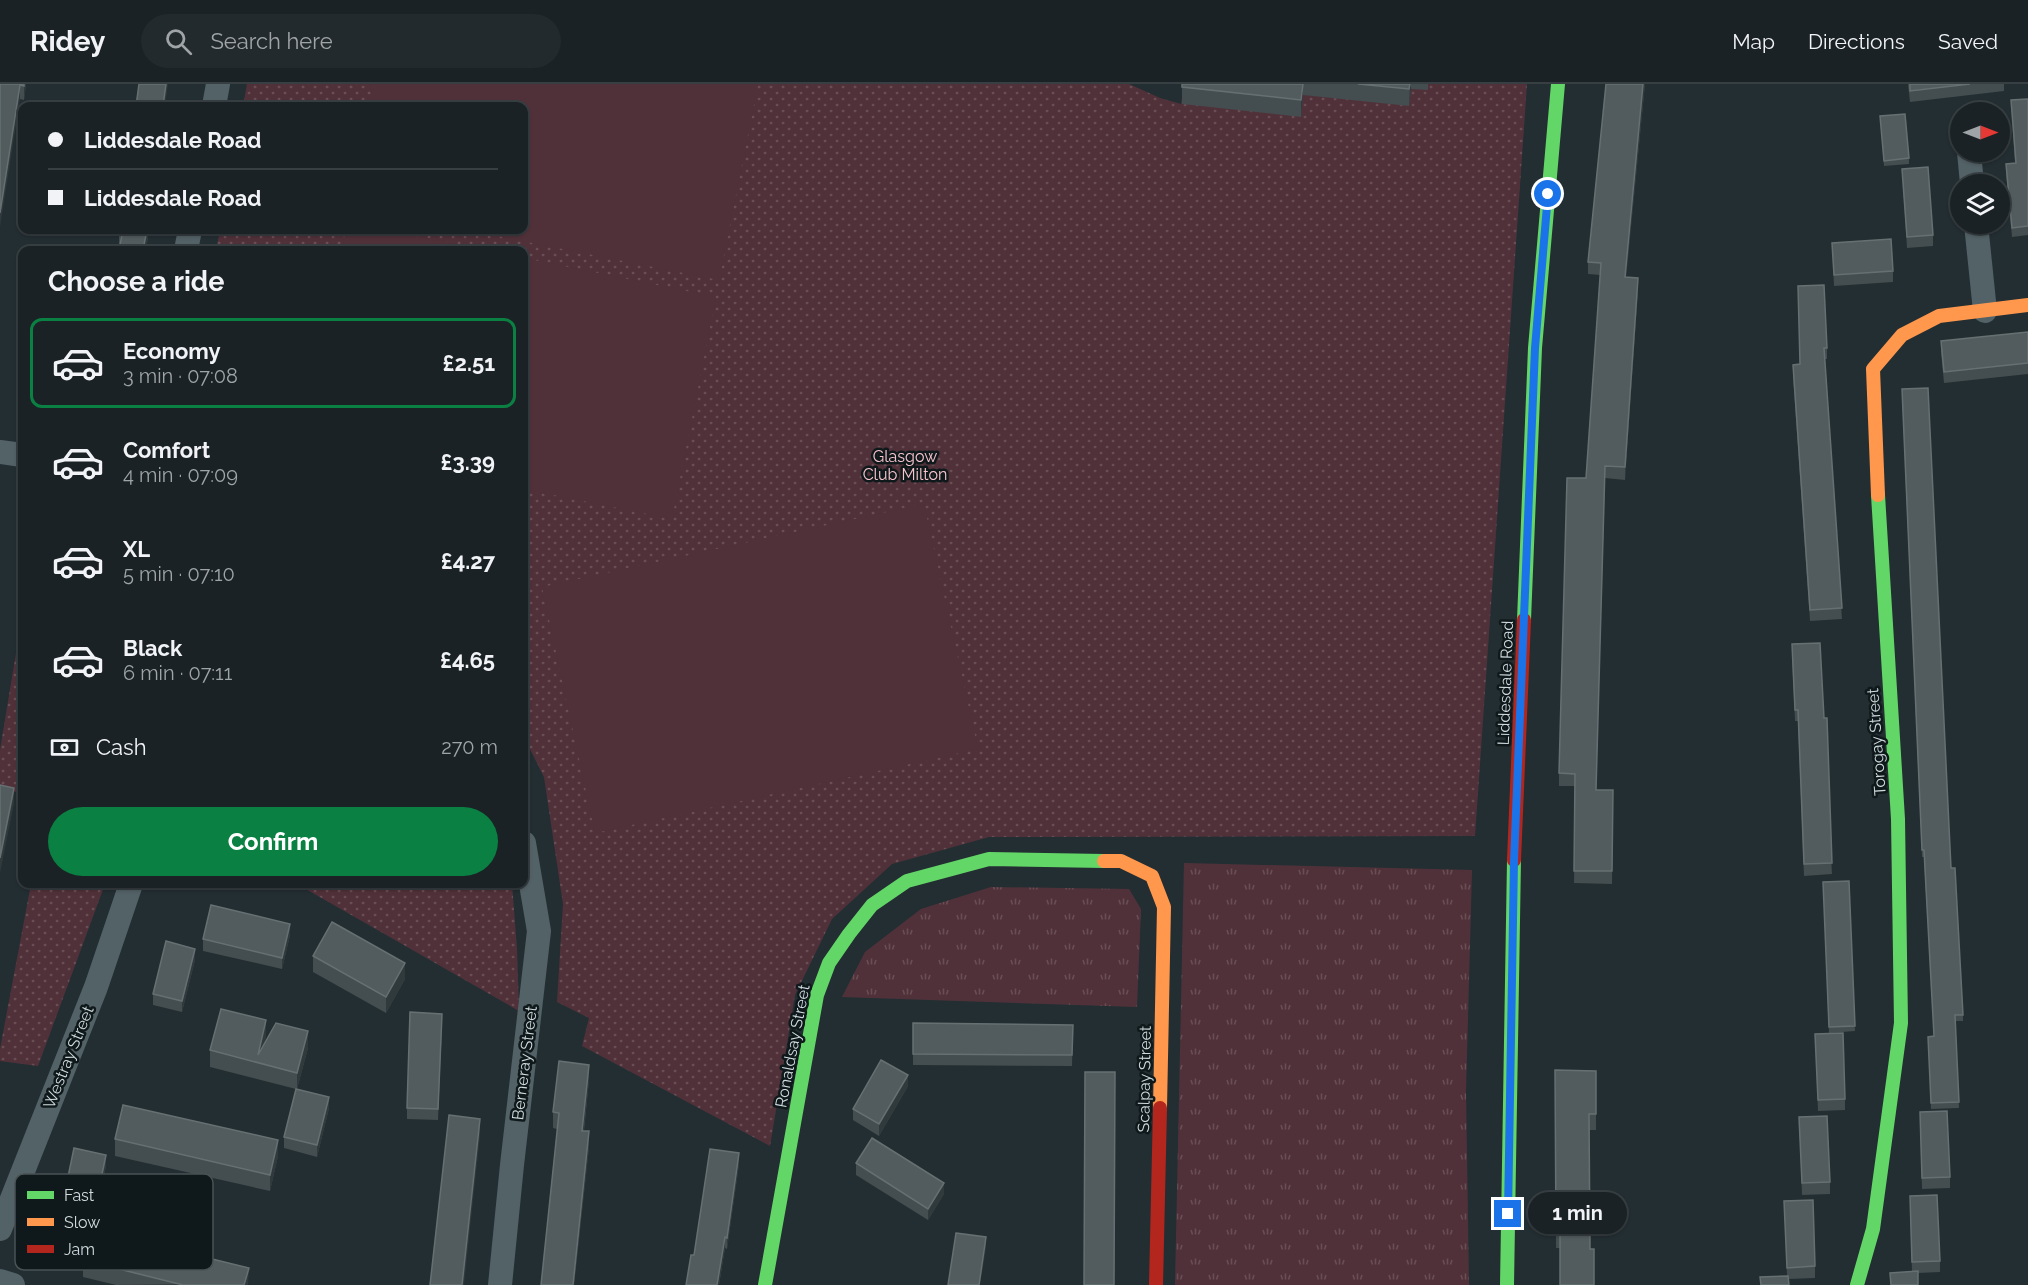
<!DOCTYPE html>
<meta charset="utf-8">
<style>
body{margin:0;font-family:Raleway,sans-serif;background:#232a2e;color:#f1f3f6;height:100vh;display:flex;flex-direction:column;font-size:22px;white-space:nowrap}
*{box-sizing:border-box;margin:0}
p{font-size:20px;color:#9fa4a7}
.icon{flex:none;width:33px;height:33px;fill:none;stroke:currentColor;stroke-width:2;stroke-linecap:round;stroke-linejoin:round}
.map{position:relative;flex:1;overflow:hidden}
.drawer{position:absolute;left:18px;top:162px;width:510px;height:642px;display:flex;flex-direction:column;background:#1a2226;border-radius:12px;box-shadow:0 2px 4px #0004,0 0 0 2px #383f43}
.drawer>*{flex:none}
.top-card{position:absolute;left:18px;top:18px;width:510px;height:132px;border-radius:12px;box-shadow:0 2px 4px #0004,0 0 0 2px #383f43;display:grid;align-content:center;height:132px;padding:0 30px;background:#1a2226}
.needle{width:39px;rotate:90deg}
.tools{position:absolute;left:1950px;top:18px;display:grid;gap:12px}
.tools a{display:grid;place-items:center;width:60px;height:60px;border-radius:50%;background:#1a2226;box-shadow:0 2px 4px #0004,0 0 0 2px #383f43;font-size:30px}
.end{position:absolute;width:27px;height:27px;margin:-14px;border:8px solid #1a73e8;background:#fff;box-shadow:0 0 0 3px #fff}
.from{border-radius:50%}
.bubble{position:absolute;height:42px;border-radius:21px;background:#1a2226;box-shadow:0 2px 4px #0004,0 0 0 2px #383f43;font-size:20px;font-weight:700;line-height:42px;text-align:center}
.top-card b{display:flex;align-items:center;gap:21px;height:57px;font-size:22px}
.top-card b+b{border-top:2px solid #383f43}
.top-card i{width:15px;height:15px;background:#f1f3f6}
ul{padding:0;list-style:none}
li{display:flex;align-items:center;gap:18px;height:90px;margin:0 12px 9px;padding:0 18px;border:3px solid transparent;border-radius:12px}
li div{flex:1}
li b{display:block;font-size:22px}
li em{font-style:normal;font-weight:700}
li.on{border-color:#0b8043}
li>.icon{width:54px;height:54px;stroke-width:1.5}
h2{padding:0 30px;font-size:27px;line-height:72px}
.pay{display:flex;align-items:center;gap:15px;height:66px;padding:0 30px;font-size:22px}
.pay p{margin-inline-start:auto}
.button{display:flex;gap:12px;margin-top:auto;padding:12px 30px}
.button a{flex:1;height:69px;border-radius:36px;background:#0b8043;color:#fff;font-size:24px;font-weight:700;line-height:69px;text-align:center}
header{display:flex;align-items:center;gap:36px;box-sizing:border-box;height:84px;padding:0 30px;background:#1a2226;border-bottom:2px solid #383f43}
header strong{font-size:28px}
nav{display:flex;gap:33px;margin-inline-start:auto;font-size:21px}
.search{width:420px;height:54px;background:#232a2e;display:flex;align-items:center;gap:15px;box-sizing:border-box;padding:0 21px;border-radius:33px;color:#9fa4a7;font-size:22px}
.map>svg:first-child{display:block}
.grass{fill:url(#grass-tufts)}
.park{fill:url(#park-dots)}
.pitch{fill:#513139}
.lines{fill:none;stroke-linecap:round;stroke-linejoin:round}
.street{stroke:#536267;stroke-width:24}
.fast{stroke:#63d668;stroke-width:14}
.slow{stroke:#ff974d;stroke-width:14}
.jam{stroke:#b3261e;stroke-width:14}
.wall{fill:#444d4f}
.shaded-wall{fill:#303a3d}
.building{fill:#525c5e;stroke:#667072;stroke-width:1.5}
.route{stroke:#1a73e8;stroke-width:8}
.labels{text-anchor:middle;stroke-width:5;stroke-linejoin:round;paint-order:stroke}
.park-label{font-size:16px;fill:#f9c5ce;stroke:#0f181a}
.street-label{font-size:16px;fill:#cfdbdf;stroke:#0f181a}
.key{fill:#0f181a;stroke:#495255;stroke-width:1.5}
.key-label{font-size:16px;fill:#cfdbdf}
</style>
<header>
<strong>Ridey</strong>
<div class="search"><svg class="icon" aria-label="search" viewBox="0 0 24 24"><circle cx="10" cy="10" r="6"/><path d="M15 15l6 6"/></svg>Search here</div>
<nav><a>Map</a><a>Directions</a><a>Saved</a></nav>
</header>
<div class="map">
<svg width="2028" height="1201" viewBox="0 0 2028 1201">
<defs>
<pattern id="grass-tufts" width="24" height="20" patternUnits="userSpaceOnUse" patternTransform="scale(1.5)"><rect width="24" height="20" fill="#513139"/><path d="M3 7l-1-3M5 7V3M7 7l1-3M15 17l-1-3M17 17v-4M19 17l1-3" fill="none" stroke="#694e55"/></pattern>
<pattern id="park-dots" width="8" height="8" patternUnits="userSpaceOnUse" patternTransform="scale(1.5)"><rect width="8" height="8" fill="#513139"/><path d="M2 2h.1M6 6h.1" fill="none" stroke="#694e55" stroke-width="1.8" stroke-linecap="round"/></pattern>
</defs>
<rect width="100%" height="100%" fill="#232e32"/>
<g class="grass">
<polygon points="1184,779 1472,786 1466,1007 1469,1201 1175,1201"/>
<polygon points="991,803 1129,805 1141,825 1137,923 842,913 865,868 921,825"/>
</g>
<g class="park">
<polygon points="247,0 1129,0 1160,14 1181,20 1184,0 1527,0 1475,752 989,753 892,780 832,835 795,911 770,1062 582,962 589,934 557,918 563,820 544,693 524,653 524,166 216,166 220,146 524,146 524,22 243,22"/>
<polygon points="22,533 22,709 0,705 0,666"/>
<polygon points="31,800 105,800 38,982 0,977 0,965"/>
<polygon points="297,800 512,800 517,865 519,927"/>
</g>
<g class="pitch">
<polygon points="374,0 758,0 719,196 467,146 524,146 524,22 370,22"/>
<polygon points="346,146 385,146 489,166 341,166"/>
<polygon points="524,174 716,213 672,435 524,405"/>
<polygon points="924,420 978,665 595,749 542,503"/>
</g>
<g class="lines">
<g class="street">
<polyline points="214,22 218,0"/>
<polyline points="1969,68 1972,100"/>
<polyline points="1976,140 1985,227"/>
<polyline points="186,166 190,146"/>
<polyline points="0,368 22,371"/>
<polyline points="0,1145 96,903 131,800"/>
<polyline points="0,1197 13,1201"/>
<polyline points="500,1201 512,1081 539,847 524,759"/>
</g>
<g class="fast">
<polyline points="1524,536 1535,264 1558,0"/>
<polyline points="765,1201 817,911 829,879 849,850 872,821 907,797 989,775 1104,777"/>
<polyline points="1507,1201 1514,776"/>
<polyline points="1857,1201 1873,1145 1901,939 1898,735 1878,411"/>
</g>
<g class="slow">
<polyline points="1878,411 1873,285 1902,251 1939,232 2028,221"/>
<polyline points="1104,777 1121,777 1152,792 1164,823 1160,1024"/>
</g>
<g class="jam">
<polyline points="1514,776 1524,536"/>
<polyline points="1156,1201 1160,1024"/>
</g>
</g>
<g class="wall">
<polygon points="0,0 26,0 24,16 20,15"/>
<polygon points="1182,0 1428,0 1428,6 1411,5 1409,22 1303,11 1301,33 1182,20"/>
<polygon points="1606,0 1645,0 1626,193 1638,206 1625,396 1605,394 1596,706 1613,706 1612,800 1574,799 1575,702 1559,702 1559,689 1586,394 1600,191 1588,190 1588,178"/>
<polygon points="1908,0 2004,0 2004,7 1910,18"/>
<polygon points="2028,15 2028,151 2012,153 2006,89 2006,80 2015,79 2011,16"/>
<polygon points="1880,32 1909,74 1909,80 1884,82"/>
<polygon points="1902,85 1933,151 1933,162 1907,164"/>
<polygon points="119,146 149,146 146,166 119,166"/>
<polygon points="1832,159 1893,187 1893,198 1834,202"/>
<polygon points="1798,202 1827,264 1827,275 1825,275 1842,535 1810,537 1793,292 1793,281 1800,280"/>
<polygon points="2028,248 2028,290 1944,299 1941,268 1941,257"/>
<polygon points="1902,311 1951,784 1963,931 1963,937 1955,937 1959,1024 1931,1025 1928,953 1934,952 1926,810 1924,773 1922,773"/>
<polygon points="1792,571 1824,634 1832,790 1804,792 1798,637 1795,637"/>
<polygon points="1849,797 1855,947 1829,949 1823,798"/>
<polygon points="290,851 282,885 203,867 203,855"/>
<polygon points="313,872 405,895 386,929 313,888"/>
<polygon points="195,876 182,928 153,921 153,910"/>
<polygon points="913,939 1073,941 1072,982 913,981"/>
<polygon points="442,941 438,1036 407,1035 407,1024"/>
<polygon points="1815,950 1845,1015 1845,1026 1818,1027"/>
<polygon points="266,953 264,959 308,964 297,1005 329,1024 317,1073 284,1064 284,1053 296,1005 210,983 210,966"/>
<polygon points="1555,986 1596,987 1596,1046 1589,1046 1560,1164 1556,1164"/>
<polygon points="589,996 584,1047 589,1063 574,1201 541,1201 557,1045 553,1044 553,1028"/>
<polygon points="908,1002 879,1052 853,1036 853,1025"/>
<polygon points="1799,1033 1830,1098 1830,1110 1802,1111"/>
<polygon points="1920,1039 1950,1093 1950,1104 1922,1105"/>
<polygon points="115,1055 278,1072 270,1107 115,1072"/>
<polygon points="856,1079 944,1110 928,1136 856,1091"/>
<polygon points="739,1080 727,1165 725,1164 719,1201 694,1171"/>
<polygon points="106,1082 95,1135 63,1128 63,1117"/>
<polygon points="1784,1117 1815,1182 1815,1194 1788,1195 1787,1192"/>
<polygon points="1910,1123 1940,1177 1940,1188 1918,1189 1912,1188"/>
<polygon points="83,1176 249,1200 116,1201 83,1193"/>
</g>
<g class="shaded-wall">
<polygon points="24,0 26,0 24,16"/>
<polygon points="166,0 168,0 165,22 163,22"/>
<polygon points="1303,0 1303,11 1301,33 1301,16"/>
<polygon points="1410,0 1411,0 1411,5 1409,22"/>
<polygon points="1643,0 1645,0 1625,206 1625,193"/>
<polygon points="20,1 20,15 0,143 0,129"/>
<polygon points="147,146 149,146 146,166 143,166"/>
<polygon points="1638,194 1638,206 1625,396 1625,383"/>
<polygon points="14,704 14,719 0,789 0,774"/>
<polygon points="290,840 290,851 282,885 282,874"/>
<polygon points="195,865 195,876 182,928 182,917"/>
<polygon points="405,879 405,895 386,929 386,913"/>
<polygon points="266,936 266,953 260,979 258,971"/>
<polygon points="308,947 308,964 297,1005 297,989"/>
<polygon points="589,981 589,996 582,1062 582,1047"/>
<polygon points="908,991 908,1002 879,1052 879,1040"/>
<polygon points="329,1013 329,1024 317,1073 317,1061"/>
<polygon points="480,1035 480,1051 464,1201 462,1201"/>
<polygon points="589,1047 589,1063 574,1201 573,1201"/>
<polygon points="278,1056 278,1072 270,1107 270,1091"/>
<polygon points="739,1069 739,1080 727,1165 727,1154"/>
<polygon points="106,1071 106,1082 95,1135 95,1124"/>
<polygon points="944,1099 944,1110 928,1136 928,1125"/>
<polygon points="725,1153 725,1164 719,1201 717,1201"/>
<polygon points="986,1153 986,1164 980,1201 979,1201"/>
<polygon points="249,1184 248,1201 244,1201"/>
</g>
<g class="building">
<polygon points="0,0 24,0 24,2 20,1 0,129"/>
<polygon points="139,0 166,0 163,22 136,22"/>
<polygon points="1182,0 1303,0 1301,16 1182,3"/>
<polygon points="1358,0 1410,0 1409,5"/>
<polygon points="1606,0 1643,0 1625,193 1638,194 1625,383 1605,382 1596,706 1613,706 1612,787 1574,787 1575,690 1559,689 1567,394 1586,394 1601,179 1588,178"/>
<polygon points="1910,0 1970,0 1910,7"/>
<polygon points="2028,15 2028,142 2012,144 2006,80 2016,79 2011,16"/>
<polygon points="1905,30 1909,74 1884,77 1880,32"/>
<polygon points="1928,83 1933,151 1907,153 1902,85"/>
<polygon points="119,146 147,146 143,166 119,166 122,151 118,151"/>
<polygon points="1891,155 1893,187 1834,191 1832,159"/>
<polygon points="1824,201 1827,264 1824,264 1842,524 1810,526 1793,281 1800,280 1798,202"/>
<polygon points="2028,248 2028,279 1944,288 1941,257"/>
<polygon points="1928,304 1951,784 1955,784 1963,931 1955,931 1959,1018 1931,1019 1928,953 1934,952 1926,804 1924,766 1922,766 1902,305"/>
<polygon points="1820,559 1824,634 1827,634 1832,779 1804,780 1798,626 1795,626 1792,560"/>
<polygon points="0,701 14,704 0,774"/>
<polygon points="1849,797 1855,942 1829,943 1823,798"/>
<polygon points="211,821 290,840 282,874 203,855"/>
<polygon points="332,838 405,879 386,913 313,872"/>
<polygon points="166,857 195,865 182,917 153,910"/>
<polygon points="221,925 266,936 258,971 276,939 308,947 297,989 210,966"/>
<polygon points="410,928 442,930 438,1025 407,1024"/>
<polygon points="913,939 1073,941 1072,971 913,970"/>
<polygon points="1843,949 1845,1015 1818,1016 1815,950"/>
<polygon points="881,976 908,991 879,1040 853,1025"/>
<polygon points="559,977 589,981 582,1047 589,1047 573,1201 541,1201 559,1029 553,1028"/>
<polygon points="1555,986 1596,987 1596,1030 1589,1030 1590,1165 1594,1165 1594,1201 1560,1201 1560,1149 1556,1149"/>
<polygon points="1085,988 1115,988 1114,1201 1084,1201"/>
<polygon points="296,1005 329,1013 317,1061 284,1053"/>
<polygon points="123,1021 278,1056 270,1091 115,1055"/>
<polygon points="1947,1027 1950,1093 1922,1094 1920,1028"/>
<polygon points="449,1031 480,1035 462,1201 430,1201"/>
<polygon points="1827,1032 1830,1098 1802,1099 1799,1033"/>
<polygon points="872,1054 944,1099 928,1125 856,1079"/>
<polygon points="74,1064 106,1071 95,1124 63,1117"/>
<polygon points="710,1065 739,1069 727,1154 725,1153 717,1201 686,1201 691,1171 694,1171"/>
<polygon points="1937,1111 1940,1177 1912,1178 1910,1112"/>
<polygon points="1813,1116 1815,1182 1787,1184 1784,1117"/>
<polygon points="90,1145 249,1184 244,1201 183,1201 83,1176"/>
<polygon points="956,1149 986,1153 979,1201 948,1201"/>
<polygon points="1918,1187 1918,1201 1891,1201 1890,1189"/>
<polygon points="1788,1192 1789,1201 1761,1201 1760,1193"/>
</g>
<g class="lines">
<polyline class="route" points="1508,1130 1514,777 1535,264 1548,110"/>
</g>
<g class="labels">
<g class="park-label">
<text x="905" y="378">Glasgow<tspan x="905" dy="18">Club Milton</tspan></text>
</g>
<g class="street-label">
<text transform="translate(1505 599) rotate(-88)" y="6">Liddesdale Road</text>
<text transform="translate(1876 658) rotate(-94)" y="6">Torogay Street</text>
<text transform="translate(792 962) rotate(-79)" y="6">Ronaldsay Street</text>
<text transform="translate(68 973) rotate(-68)" y="6">Westray Street</text>
<text transform="translate(524 979) rotate(-83)" y="6">Berneray Street</text>
<text transform="translate(1144 995) rotate(-89)" y="6">Scalpay Street</text>
</g>
</g>
<rect x="15" y="1090" width="198" height="96" rx="9" class="key"/>
<rect x="27" y="1107" width="27" height="8" fill="#63d668"/>
<rect x="27" y="1134" width="27" height="8" fill="#ff974d"/>
<rect x="27" y="1161" width="27" height="8" fill="#b3261e"/>
<g class="key-label">
<text x="64" y="1117">Fast</text>
<text x="64" y="1144">Slow</text>
<text x="64" y="1171">Jam</text>
</g>
</svg>
<div class="tools">
<a><svg class="needle" viewBox="-14 -14 28 28"><path d="M0-13l5 13h-10z" fill="#e53935"/><path d="M0 13l5-13h-10z" fill="#9fa4a7"/></svg></a>
<a><svg class="icon" aria-label="layers" viewBox="0 0 24 24"><path d="M12 4l9 5-9 5-9-5zM3 14l9 5 9-5"/></svg></a>
</div>
<i class="end from" style="left:1548px;top:110px"></i>
<i class="end" style="left:1508px;top:1130px"></i>
<div class="bubble" style="left:1528px;top:1108px;width:99px">1 min</div>
<div class="top-card">
<b><i class="from"></i>Liddesdale Road</b>
<b><i></i>Liddesdale Road</b>
</div>
<section class="drawer">
<h2>Choose a ride</h2>
<ul>
<li class="on"><svg class="icon" aria-label="car" viewBox="0 0 24 24"><path d="M5 17H2v-5l4-1 3-4h7l3 4 3 1v5h-3M9 17h6M6 11h13"/><circle cx="7" cy="17" r="2"/><circle cx="17" cy="17" r="2"/></svg><div><b>Economy</b><p>3 min · 07:08</p></div><em>£2.51</em></li>
<li><svg class="icon" aria-label="car" viewBox="0 0 24 24"><path d="M5 17H2v-5l4-1 3-4h7l3 4 3 1v5h-3M9 17h6M6 11h13"/><circle cx="7" cy="17" r="2"/><circle cx="17" cy="17" r="2"/></svg><div><b>Comfort</b><p>4 min · 07:09</p></div><em>£3.39</em></li>
<li><svg class="icon" aria-label="car" viewBox="0 0 24 24"><path d="M5 17H2v-5l4-1 3-4h7l3 4 3 1v5h-3M9 17h6M6 11h13"/><circle cx="7" cy="17" r="2"/><circle cx="17" cy="17" r="2"/></svg><div><b>XL</b><p>5 min · 07:10</p></div><em>£4.27</em></li>
<li><svg class="icon" aria-label="car" viewBox="0 0 24 24"><path d="M5 17H2v-5l4-1 3-4h7l3 4 3 1v5h-3M9 17h6M6 11h13"/><circle cx="7" cy="17" r="2"/><circle cx="17" cy="17" r="2"/></svg><div><b>Black</b><p>6 min · 07:11</p></div><em>£4.65</em></li>
</ul>
<div class="pay"><svg class="icon" aria-label="cash" viewBox="0 0 24 24"><path d="M3 7h18v10H3z"/><circle cx="12" cy="12" r="2"/></svg>Cash<p>270 m</p></div>
<div class="button"><a>Confirm</a></div>
</section>
</div>
